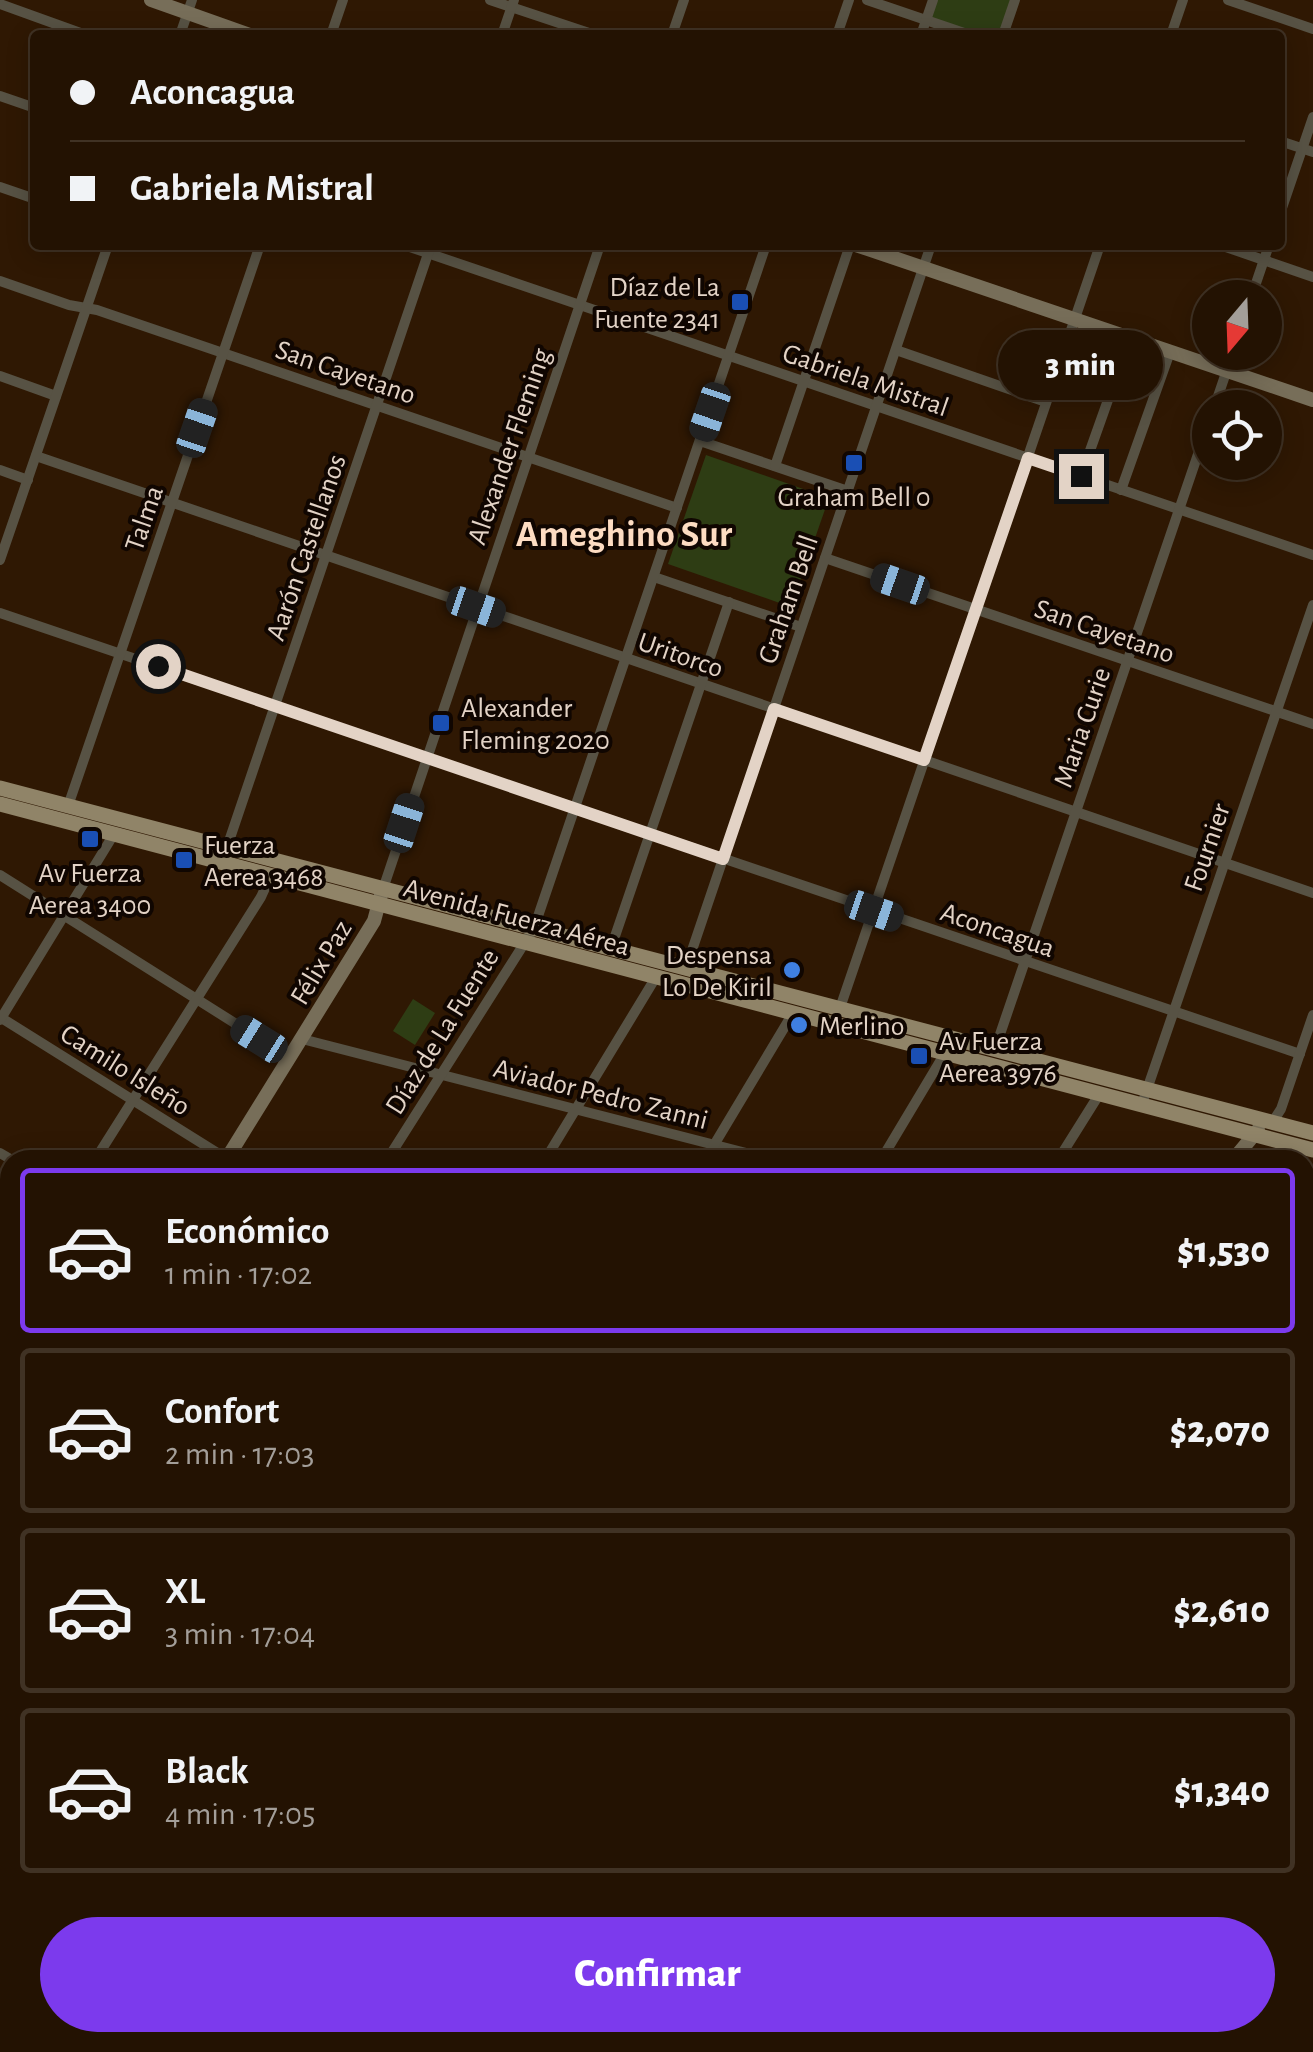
<!DOCTYPE html>
<html lang="es">
<meta charset="utf-8">
<style>
body{margin:0;font-family:"Alegreya Sans",sans-serif;background:#2b1b0c;color:#f1f3f6;height:100vh;display:flex;flex-direction:column;font-size:38px;white-space:nowrap}
*{box-sizing:border-box;margin:0}
p{font-size:32px;color:#a39e99}
.icon{flex:none;width:55px;height:55px;fill:none;stroke:currentColor;stroke-width:2;stroke-linecap:round;stroke-linejoin:round}
.map{position:relative;flex:1;overflow:hidden}
.sheet{position:absolute;left:0px;top:1150px;width:1315px;height:902px;display:flex;flex-direction:column;background:#231202;border-radius:30px 30px 0 0;box-shadow:0 5px 25px #0003,0 0 0 2px #403224}
.sheet>*{flex:none}
.guide{position:absolute;left:30px;top:30px;width:1255px;height:220px;border-radius:10px;box-shadow:0 5px 25px #0003,0 0 0 2px #403224;display:grid;align-content:center;height:220px;padding:0 40px;background:#231202}
.needle{width:65px;rotate:199deg}
.tools{position:absolute;left:1192px;top:280px;display:grid;gap:20px}
.tools a{display:grid;place-items:center;width:90px;height:90px;border-radius:50%;background:#231202;box-shadow:0 5px 25px #0003,0 0 0 2px #403224;font-size:50px}
.end{position:absolute;width:45px;height:45px;margin:-22px;border:12px solid #e3d3c6;background:#111;box-shadow:0 0 0 5px #111}
.from{border-radius:50%}
.bubble{position:absolute;height:70px;border-radius:35px;background:#231202;box-shadow:0 5px 25px #0003,0 0 0 2px #403224;font-size:32px;font-weight:800;line-height:70px;text-align:center}
.car{position:absolute;width:30px;height:60px;margin:-30px -15px;border-radius:12px;box-shadow:0 0 8px 2px #0007;background:linear-gradient(#222 24%,#8ab4d8 0 40%,#222 0 76%,#8ab4d8 0 86%,#222 0)}
.guide b{display:flex;align-items:center;gap:35px;height:95px;font-size:38px}
.guide b+b{border-top:2px solid #403224}
.guide i{width:25px;height:25px;background:#f1f3f6}
ul{padding:18px 0 0;list-style:none}
li{display:flex;align-items:center;gap:30px;height:165px;margin:0 20px 15px;padding:0 20px;border:5px solid #403224;border-radius:10px}
li div{flex:1}
li b{display:block;font-size:38px}
li em{font-style:normal;font-weight:800}
li.on{border-color:#7c3aed}
li>.icon{width:90px;height:90px;stroke-width:1.5}
.cta{display:flex;gap:20px;margin-top:auto;padding:20px 40px}
.cta a{flex:1;height:115px;border-radius:60px;background:#7c3aed;color:#fff;font-size:40px;font-weight:800;line-height:115px;text-align:center}
.map>svg:first-child{display:block}
.green{fill:#2e3d14}
.lines{fill:none;stroke-linecap:round;stroke-linejoin:round}
.stream{stroke:#000528;stroke-width:2.5}
.street{stroke:#575244;stroke-width:10}
.secondary{stroke:#776e59;stroke-width:14}
.primary{stroke:#908468;stroke-width:15}
.route{stroke:#e3d3c6;stroke-width:12}
.transit-dot{fill:#1a4fb4;stroke:#100601;stroke-width:4}
.shop-dot{fill:#3f7fe0;stroke:#100601;stroke-width:4}
.labels{text-anchor:middle;stroke-width:8;stroke-linejoin:round;paint-order:stroke}
.poi-label{font-size:28px;fill:#e3d3c6;stroke:#100601;text-anchor:start}
.street-label{font-size:28px;fill:#e3d3c6;stroke:#100601}
.district-label{font-size:38px;font-weight:bold;fill:#fddcc2;stroke:#100601}
</style>
<div class="map">
<svg width="1313" height="2052" viewBox="0 0 1313 2052">
<rect width="100%" height="100%" fill="#2f1803"/>
<g class="green">
<polygon points="933,0 1015,0 1003,35 970,35 926,20"/>
<polygon points="706,455 829,498 791,607 668,564"/>
<polygon points="413,999 435,1013 415,1045 393,1031"/>
<polygon points="0,2005 10,2026 10,2042 17,2043 22,2052 0,2052"/>
</g>
<g class="lines">
<polyline class="stream" points="0,2029 11,2052"/>
<g class="street">
<polyline points="490,0 595,35"/>
<polyline points="867,0 970,35"/>
<polyline points="1228,0 1313,29"/>
<polyline points="0,4 86,35"/>
<polyline points="180,35 192,0"/>
<polyline points="331,35 343,0"/>
<polyline points="502,35 514,0"/>
<polyline points="672,35 684,0"/>
<polyline points="837,35 849,0"/>
<polyline points="921,35 933,0"/>
<polyline points="1003,35 1015,0"/>
<polyline points="1171,35 1183,0"/>
<polyline points="0,96 35,108"/>
<polyline points="1280,141 1313,152"/>
<polyline points="0,187 35,199"/>
<polyline points="1280,214 1313,117"/>
<polyline points="404,245 1313,555"/>
<polyline points="1220,245 1313,277"/>
<polyline points="0,281 69,305 97,310 677,508"/>
<polyline points="1251,298 1269,245"/>
<polyline points="896,350 1046,402"/>
<polyline points="0,376 56,396"/>
<polyline points="1214,408 1233,352"/>
<polyline points="700,441 848,491"/>
<polyline points="36,456 1313,893"/>
<polyline points="775,466 850,245"/>
<polyline points="0,470 28,480"/>
<polyline points="1081,476 1130,338"/>
<polyline points="1121,490 1170,352"/>
<polyline points="825,558 1313,724"/>
<polyline points="0,560 108,245"/>
<polyline points="654,577 801,627"/>
<polyline points="0,613 1300,1054"/>
<polyline points="68,806 260,245"/>
<polyline points="226,850 431,245"/>
<polyline points="0,875 290,1058"/>
<polyline points="383,889 600,245"/>
<polyline points="611,948 729,602"/>
<polyline points="686,968 931,245"/>
<polyline points="840,1008 1100,245"/>
<polyline points="0,1017 227,1159"/>
<polyline points="0,1020 114,834"/>
<polyline points="302,1039 773,1160"/>
<polyline points="995,1049 1210,419"/>
<polyline points="1142,1104 1313,605"/>
<polyline points="1272,1123 1281,1109 1313,1015"/>
<polyline points="0,1153 12,1160"/>
<polyline points="95,1160 261,897 271,875"/>
<polyline points="387,1160 534,928 766,245"/>
<polyline points="545,1160 656,977"/>
<polyline points="705,1160 793,1013"/>
<polyline points="881,1160 945,1053"/>
<polyline points="1058,1160 1100,1093"/>
<polyline points="1305,1276 1313,1252"/>
<polyline points="1305,1288 1313,1291"/>
<polyline points="0,1312 10,1297"/>
<polyline points="0,1433 10,1439"/>
<polyline points="1305,1457 1313,1459"/>
<polyline points="1305,1627 1313,1630"/>
<polyline points="0,1716 10,1699"/>
<polyline points="1305,1759 1313,1735"/>
<polyline points="0,1787 10,1809"/>
<polyline points="1305,1800 1313,1803"/>
<polyline points="0,1862 10,1858"/>
<polyline points="1305,1971 1313,1974"/>
<polyline points="0,1990 10,2013"/>
<polyline points="23,2042 28,2052"/>
<polyline points="119,2042 123,2052"/>
<polyline points="209,2042 214,2052"/>
<polyline points="313,2042 317,2052"/>
<polyline points="396,2042 410,2052"/>
<polyline points="556,2042 571,2052"/>
<polyline points="850,2042 877,2052"/>
<polyline points="1028,2042 1056,2052"/>
<polyline points="270,2052 290,2042"/>
<polyline points="352,2052 371,2042"/>
<polyline points="810,2052 814,2042"/>
<polyline points="960,2052 964,2042"/>
<polyline points="1205,2052 1208,2042"/>
</g>
<g class="secondary">
<polyline points="151,0 250,35"/>
<polyline points="856,245 1313,400"/>
<polyline points="226,1160 374,921 381,895"/>
<polyline points="1233,1160 1258,1130"/>
<polyline points="0,1529 10,1512"/>
<polyline points="677,2052 683,2042"/>
</g>
<g class="primary">
<polyline points="0,788 1313,1133"/>
<polyline points="0,804 1313,1150"/>
</g>
</g>
<g class="lines">
<polyline class="route" points="158,666 723,859 774,709 924,760 1028,458 1081,476"/>
</g>
<g class="transit-dot">
<rect x="730" y="292" width="20" height="20" rx="5"/>
<rect x="844" y="453" width="20" height="20" rx="5"/>
<rect x="431" y="713" width="20" height="20" rx="5"/>
<rect x="80" y="829" width="20" height="20" rx="5"/>
<rect x="174" y="850" width="20" height="20" rx="5"/>
<rect x="909" y="1046" width="20" height="20" rx="5"/>
</g>
<g class="shop-dot">
<circle cx="792" cy="970" r="10"/>
<circle cx="799" cy="1025" r="10"/>
</g>
<g class="labels">
<g class="poi-label">
<text x="720" y="296" text-anchor="end">Díaz de La<tspan x="720" dy="32">Fuente 2341</tspan></text>
<text x="854" y="506" text-anchor="middle">Graham Bell 0</text>
<text x="461" y="717">Alexander<tspan x="461" dy="32">Fleming 2020</tspan></text>
<text x="204" y="854">Fuerza<tspan x="204" dy="32">Aerea 3468</tspan></text>
<text x="90" y="882" text-anchor="middle">Av Fuerza<tspan x="90" dy="32">Aerea 3400</tspan></text>
<text x="772" y="964" text-anchor="end">Despensa<tspan x="772" dy="32">Lo De Kiril</tspan></text>
<text x="819" y="1035">Merlino</text>
<text x="939" y="1050">Av Fuerza<tspan x="939" dy="32">Aerea 3976</tspan></text>
</g>
<g class="street-label">
<text transform="translate(346 371) rotate(19)" y="10">San Cayetano</text>
<text transform="translate(866 379) rotate(19)" y="10">Gabriela Mistral</text>
<text transform="translate(508 446) rotate(-71)" y="10">Alexander Fleming</text>
<text transform="translate(143 518) rotate(-71)" y="10">Talma</text>
<text transform="translate(305 547) rotate(-71)" y="10">Aarón Castellanos</text>
<text transform="translate(787 599) rotate(-71)" y="10">Graham Bell</text>
<text transform="translate(1105 630) rotate(19)" y="10">San Cayetano</text>
<text transform="translate(681 654) rotate(19)" y="10">Uritorco</text>
<text transform="translate(1081 727) rotate(-71)" y="10">Maria Curie</text>
<text transform="translate(1206 847) rotate(-71)" y="10">Fournier</text>
<text transform="translate(517 916) rotate(15)" y="10">Avenida Fuerza Aérea</text>
<text transform="translate(998 929) rotate(19)" y="10">Aconcagua</text>
<text transform="translate(320 962) rotate(-59)" y="10">Félix Paz</text>
<text transform="translate(441 1031) rotate(-58)" y="10">Díaz de La Fuente</text>
<text transform="translate(126 1069) rotate(32)" y="10">Camilo Isleño</text>
<text transform="translate(601 1093) rotate(14)" y="10">Aviador Pedro Zanni</text>
</g>
<g class="district-label">
<text x="624" y="546">Ameghino Sur</text>
</g>
</g>
</svg>
<div class="tools">
<a><svg class="needle" viewBox="-14 -14 28 28"><path d="M0-13l5 13h-10z" fill="#e53935"/><path d="M0 13l5-13h-10z" fill="#a39e99"/></svg></a>
<a><svg class="icon" aria-label="locate" viewBox="0 0 24 24"><circle cx="12" cy="12" r="6"/><path d="M12 2v4M12 18v4M2 12h4M18 12h4"/></svg></a>
</div>
<i class="end from" style="left:158px;top:666px"></i>
<i class="end" style="left:1081px;top:476px"></i>
<div class="bubble" style="left:998px;top:330px;width:165px">3 min</div>
<i class="car" style="left:710px;top:412px;rotate:199deg"></i>
<i class="car" style="left:197px;top:428px;rotate:19deg"></i>
<i class="car" style="left:900px;top:584px;rotate:289deg"></i>
<i class="car" style="left:476px;top:607px;rotate:109deg"></i>
<i class="car" style="left:404px;top:823px;rotate:18deg"></i>
<i class="car" style="left:874px;top:911px;rotate:109deg"></i>
<i class="car" style="left:259px;top:1039px;rotate:302deg"></i>
<div class="guide">
<b><i class="from"></i>Aconcagua</b>
<b><i></i>Gabriela Mistral</b>
</div>
<section class="sheet">
<ul>
<li class="on"><svg class="icon" aria-label="car" viewBox="0 0 24 24"><path d="M5 17H2v-5l4-1 3-4h7l3 4 3 1v5h-3M9 17h6M6 11h13"/><circle cx="7" cy="17" r="2"/><circle cx="17" cy="17" r="2"/></svg><div><b>Económico</b><p>1 min · 17:02</p></div><em>$1,530</em></li>
<li><svg class="icon" aria-label="car" viewBox="0 0 24 24"><path d="M5 17H2v-5l4-1 3-4h7l3 4 3 1v5h-3M9 17h6M6 11h13"/><circle cx="7" cy="17" r="2"/><circle cx="17" cy="17" r="2"/></svg><div><b>Confort</b><p>2 min · 17:03</p></div><em>$2,070</em></li>
<li><svg class="icon" aria-label="car" viewBox="0 0 24 24"><path d="M5 17H2v-5l4-1 3-4h7l3 4 3 1v5h-3M9 17h6M6 11h13"/><circle cx="7" cy="17" r="2"/><circle cx="17" cy="17" r="2"/></svg><div><b>XL</b><p>3 min · 17:04</p></div><em>$2,610</em></li>
<li><svg class="icon" aria-label="car" viewBox="0 0 24 24"><path d="M5 17H2v-5l4-1 3-4h7l3 4 3 1v5h-3M9 17h6M6 11h13"/><circle cx="7" cy="17" r="2"/><circle cx="17" cy="17" r="2"/></svg><div><b>Black</b><p>4 min · 17:05</p></div><em>$1,340</em></li>
</ul>
<div class="cta"><a>Confirmar</a></div>
</section>
</div>
